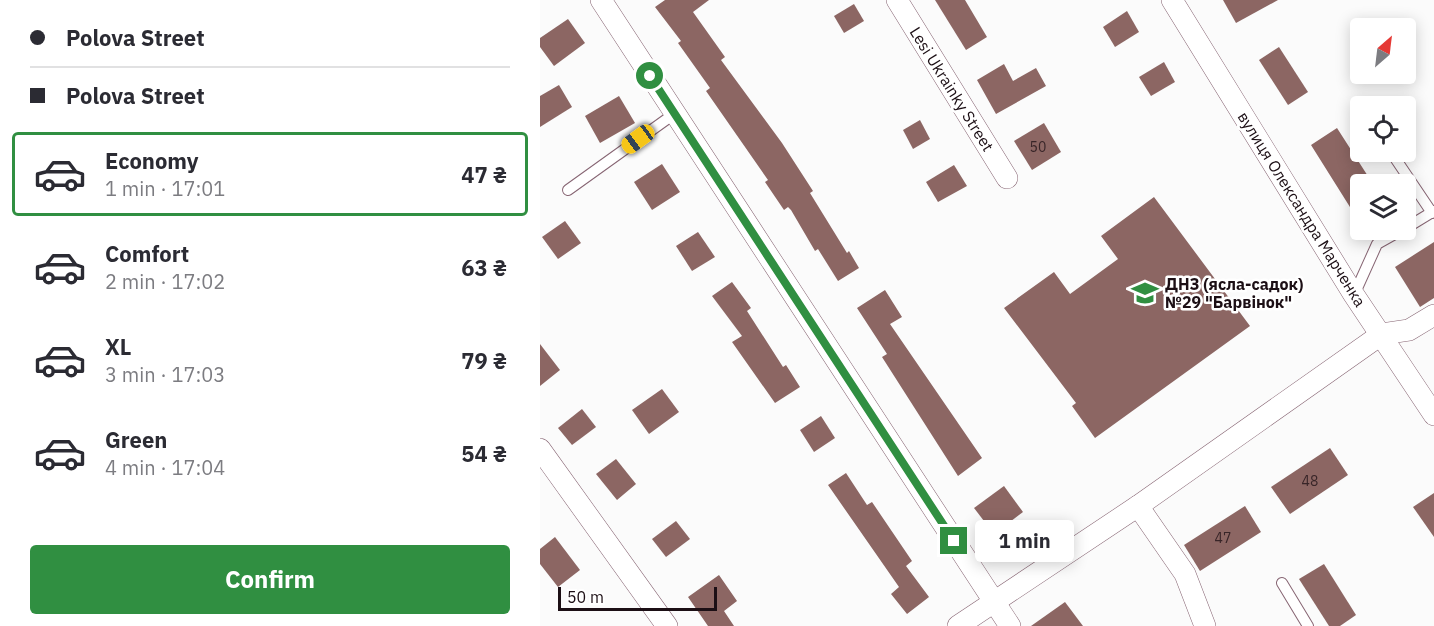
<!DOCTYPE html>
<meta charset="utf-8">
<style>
body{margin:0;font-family:"IBM Plex Sans",sans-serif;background:#f2f2f3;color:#2b2b33;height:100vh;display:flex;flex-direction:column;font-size:22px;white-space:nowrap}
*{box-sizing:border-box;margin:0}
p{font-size:20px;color:#7c7c81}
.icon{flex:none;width:33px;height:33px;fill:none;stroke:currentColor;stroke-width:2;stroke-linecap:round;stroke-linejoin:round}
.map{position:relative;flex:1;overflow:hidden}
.panel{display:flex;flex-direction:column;background:#fff;width:540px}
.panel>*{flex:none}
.banner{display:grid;align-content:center;height:132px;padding:0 30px;background:#fff}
.needle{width:39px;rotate:28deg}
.fabs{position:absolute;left:810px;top:18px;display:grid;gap:12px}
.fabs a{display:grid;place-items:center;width:66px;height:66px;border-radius:6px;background:#fff;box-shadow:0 3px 15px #0003;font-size:30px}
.scale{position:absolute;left:18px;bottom:15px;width:159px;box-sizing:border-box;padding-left:6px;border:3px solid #1c0f15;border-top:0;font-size:16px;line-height:21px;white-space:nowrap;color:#1c0f15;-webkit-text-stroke:4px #fff;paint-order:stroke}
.end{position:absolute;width:27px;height:27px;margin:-14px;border:8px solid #308f41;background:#fff;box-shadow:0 0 0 3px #fff}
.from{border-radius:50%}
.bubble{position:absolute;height:42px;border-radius:6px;background:#fff;box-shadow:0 3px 15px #0003;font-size:20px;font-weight:800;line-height:42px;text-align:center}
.car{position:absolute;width:18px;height:36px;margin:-18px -9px;border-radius:8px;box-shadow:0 0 4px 2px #0007;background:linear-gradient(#f5c518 24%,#345 0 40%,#f5c518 0 76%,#345 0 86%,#f5c518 0)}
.banner b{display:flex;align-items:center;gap:21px;height:57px;font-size:22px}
.banner b+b{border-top:2px solid #e1e1e2}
.banner i{width:15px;height:15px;background:#2b2b33}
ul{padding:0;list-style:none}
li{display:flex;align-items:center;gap:18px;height:84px;margin:0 12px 9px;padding:0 18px;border:3px solid transparent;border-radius:6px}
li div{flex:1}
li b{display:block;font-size:22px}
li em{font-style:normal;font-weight:800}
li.current{border-color:#308f41}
li>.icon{width:54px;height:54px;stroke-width:1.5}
.primary-button{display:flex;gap:12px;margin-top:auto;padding:12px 30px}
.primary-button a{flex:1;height:69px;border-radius:6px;background:#308f41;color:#fff;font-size:24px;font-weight:800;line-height:69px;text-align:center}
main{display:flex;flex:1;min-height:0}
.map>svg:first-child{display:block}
.building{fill:#8c6663}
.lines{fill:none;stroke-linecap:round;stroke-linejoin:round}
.service-casing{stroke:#876573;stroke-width:12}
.minor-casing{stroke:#876573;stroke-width:22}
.service{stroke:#fff;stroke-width:10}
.minor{stroke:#fff;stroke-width:21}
.route{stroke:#308f41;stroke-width:8}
.labels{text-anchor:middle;stroke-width:5;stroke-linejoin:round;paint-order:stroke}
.number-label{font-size:14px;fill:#382528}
.street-label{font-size:16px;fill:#1c0f15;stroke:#fff}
.poi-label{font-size:16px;font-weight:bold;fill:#1c0f15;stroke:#fff;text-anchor:start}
</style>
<main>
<section class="panel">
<div class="banner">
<b><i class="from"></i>Polova Street</b>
<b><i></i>Polova Street</b>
</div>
<ul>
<li class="current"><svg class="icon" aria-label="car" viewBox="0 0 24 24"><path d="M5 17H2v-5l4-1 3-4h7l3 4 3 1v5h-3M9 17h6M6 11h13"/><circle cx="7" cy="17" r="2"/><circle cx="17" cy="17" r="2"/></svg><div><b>Economy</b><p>1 min · 17:01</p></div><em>47 ₴</em></li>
<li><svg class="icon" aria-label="car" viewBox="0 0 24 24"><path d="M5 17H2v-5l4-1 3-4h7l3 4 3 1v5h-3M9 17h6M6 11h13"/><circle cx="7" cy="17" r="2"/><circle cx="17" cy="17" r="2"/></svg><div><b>Comfort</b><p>2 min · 17:02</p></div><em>63 ₴</em></li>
<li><svg class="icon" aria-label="car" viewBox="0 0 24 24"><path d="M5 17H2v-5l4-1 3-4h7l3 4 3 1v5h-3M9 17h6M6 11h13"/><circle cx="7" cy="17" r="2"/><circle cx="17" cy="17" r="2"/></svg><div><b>XL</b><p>3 min · 17:03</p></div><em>79 ₴</em></li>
<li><svg class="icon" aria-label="car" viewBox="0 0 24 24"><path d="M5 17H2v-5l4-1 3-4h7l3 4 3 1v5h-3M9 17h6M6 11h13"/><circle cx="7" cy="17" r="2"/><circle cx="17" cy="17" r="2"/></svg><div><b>Green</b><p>4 min · 17:04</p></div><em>54 ₴</em></li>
</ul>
<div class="primary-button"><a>Confirm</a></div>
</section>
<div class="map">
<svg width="894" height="626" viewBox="0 0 894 626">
<rect width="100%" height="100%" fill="#fbfbfb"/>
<g class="building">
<polygon points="125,0 169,0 153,12 185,57 181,60 242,143 273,191 270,193 307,253 309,251 319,268 298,281 278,249 275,251 251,210 248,207 244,210 225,182 228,180 166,91 170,88 138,43 141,41 115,7"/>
<polygon points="395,0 425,0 447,37 426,50"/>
<polygon points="683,0 738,0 696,23"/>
<polygon points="314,4 324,21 304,33 294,16"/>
<polygon points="587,11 599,32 575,47 563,27"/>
<polygon points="28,19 45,43 14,66 0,47 0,38"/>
<polygon points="739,47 768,92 748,105 719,60"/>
<polygon points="624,62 635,82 611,96 599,77"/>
<polygon points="464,64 473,81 496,68 506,86 456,114 437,80"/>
<polygon points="19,85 32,107 0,127 0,96"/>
<polygon points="79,96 95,123 60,143 45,116"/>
<polygon points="380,120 390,139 373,149 363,130"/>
<polygon points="504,123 521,152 492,170 474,141"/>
<polygon points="797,128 833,184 820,184 820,223 771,145"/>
<polygon points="122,164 140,192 112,210 94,182"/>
<polygon points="414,165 427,186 398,202 386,182"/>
<polygon points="614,197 710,326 555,438 532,406 536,403 464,308 514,272 530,294 578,259 561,236"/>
<polygon points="25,221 41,243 18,259 2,237"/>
<polygon points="158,232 175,257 152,271 136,246"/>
<polygon points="894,242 894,298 880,307 855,267"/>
<polygon points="192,282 211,308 207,311 243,367 246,365 260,387 235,403 192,342 202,336 172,296"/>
<polygon points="345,290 362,317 350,324 442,458 418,476 342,357 347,354 317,308"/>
<polygon points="0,344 20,370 0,386"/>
<polygon points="122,389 139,412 109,434 92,410"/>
<polygon points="42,409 56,427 32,445 18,428"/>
<polygon points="281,416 295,438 274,452 260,430"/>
<polygon points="790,448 808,475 750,514 731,487"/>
<polygon points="76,459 96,484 77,500 56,474"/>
<polygon points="306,473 327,505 332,502 372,561 366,566 389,597 367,614 351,594 359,587 288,485"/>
<polygon points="464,486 483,512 454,534 434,508"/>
<polygon points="894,493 894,537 873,507"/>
<polygon points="705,506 721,532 660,571 644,545"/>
<polygon points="136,521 150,539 126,557 112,539"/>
<polygon points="15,537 40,570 18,587 0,564 0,549"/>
<polygon points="784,564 816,615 800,626 789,626 759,579"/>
<polygon points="179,575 197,601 184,611 194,626 168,626 148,597"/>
<polygon points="525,602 543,626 491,626"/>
</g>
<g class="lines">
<defs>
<g id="service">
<polyline points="851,152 892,213"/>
<polyline points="28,190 134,114"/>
<polyline points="866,228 894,211"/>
<polyline points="814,295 837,244 862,230"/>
<polyline points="742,583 768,626"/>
</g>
<g id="minor">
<polyline points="61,0 470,626"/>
<polyline points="357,0 467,178"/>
<polyline points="632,0 814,295 894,415"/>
<polyline points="0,449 127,626"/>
<polyline points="598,506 645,574 665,626"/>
<polyline points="418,626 598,506 842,334 869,330 894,315"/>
</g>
</defs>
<use href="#service" class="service-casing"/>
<use href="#minor" class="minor-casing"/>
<use href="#service" class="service"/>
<use href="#minor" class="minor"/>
</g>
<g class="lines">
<polyline class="route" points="110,76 414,541"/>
</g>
<defs>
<symbol id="school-bare" viewBox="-9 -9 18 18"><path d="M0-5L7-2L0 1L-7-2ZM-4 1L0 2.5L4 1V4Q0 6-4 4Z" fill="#308f41" stroke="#fff" stroke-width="2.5" paint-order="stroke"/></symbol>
</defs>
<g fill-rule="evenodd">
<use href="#school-bare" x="586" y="274" width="38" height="38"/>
</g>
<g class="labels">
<g class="number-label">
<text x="498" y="152">50</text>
<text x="770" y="486">48</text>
<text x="683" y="543">47</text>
</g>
<g class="street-label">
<text transform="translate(412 89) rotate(58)" y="6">Lesi Ukrainky Street</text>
<text transform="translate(762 209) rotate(58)" y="6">вулиця Олександра Марченка</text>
</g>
<g class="poi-label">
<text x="625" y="290">ДНЗ (ясла-садок)<tspan x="625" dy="18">№29 "Барвінок"</tspan></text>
</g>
</g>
</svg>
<div class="fabs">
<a><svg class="needle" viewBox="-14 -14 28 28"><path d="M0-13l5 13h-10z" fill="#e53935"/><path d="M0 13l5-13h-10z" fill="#7c7c81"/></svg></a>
<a><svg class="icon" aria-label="locate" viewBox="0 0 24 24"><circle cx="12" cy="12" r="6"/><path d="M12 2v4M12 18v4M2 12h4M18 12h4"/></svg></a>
<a><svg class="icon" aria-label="layers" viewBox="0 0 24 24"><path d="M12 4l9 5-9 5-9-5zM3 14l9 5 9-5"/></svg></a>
</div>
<div class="scale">50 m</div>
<i class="end from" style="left:110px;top:76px"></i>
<i class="end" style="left:414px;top:541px"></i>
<div class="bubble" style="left:435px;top:520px;width:99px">1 min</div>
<i class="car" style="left:98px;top:139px;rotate:234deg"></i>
</div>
</main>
